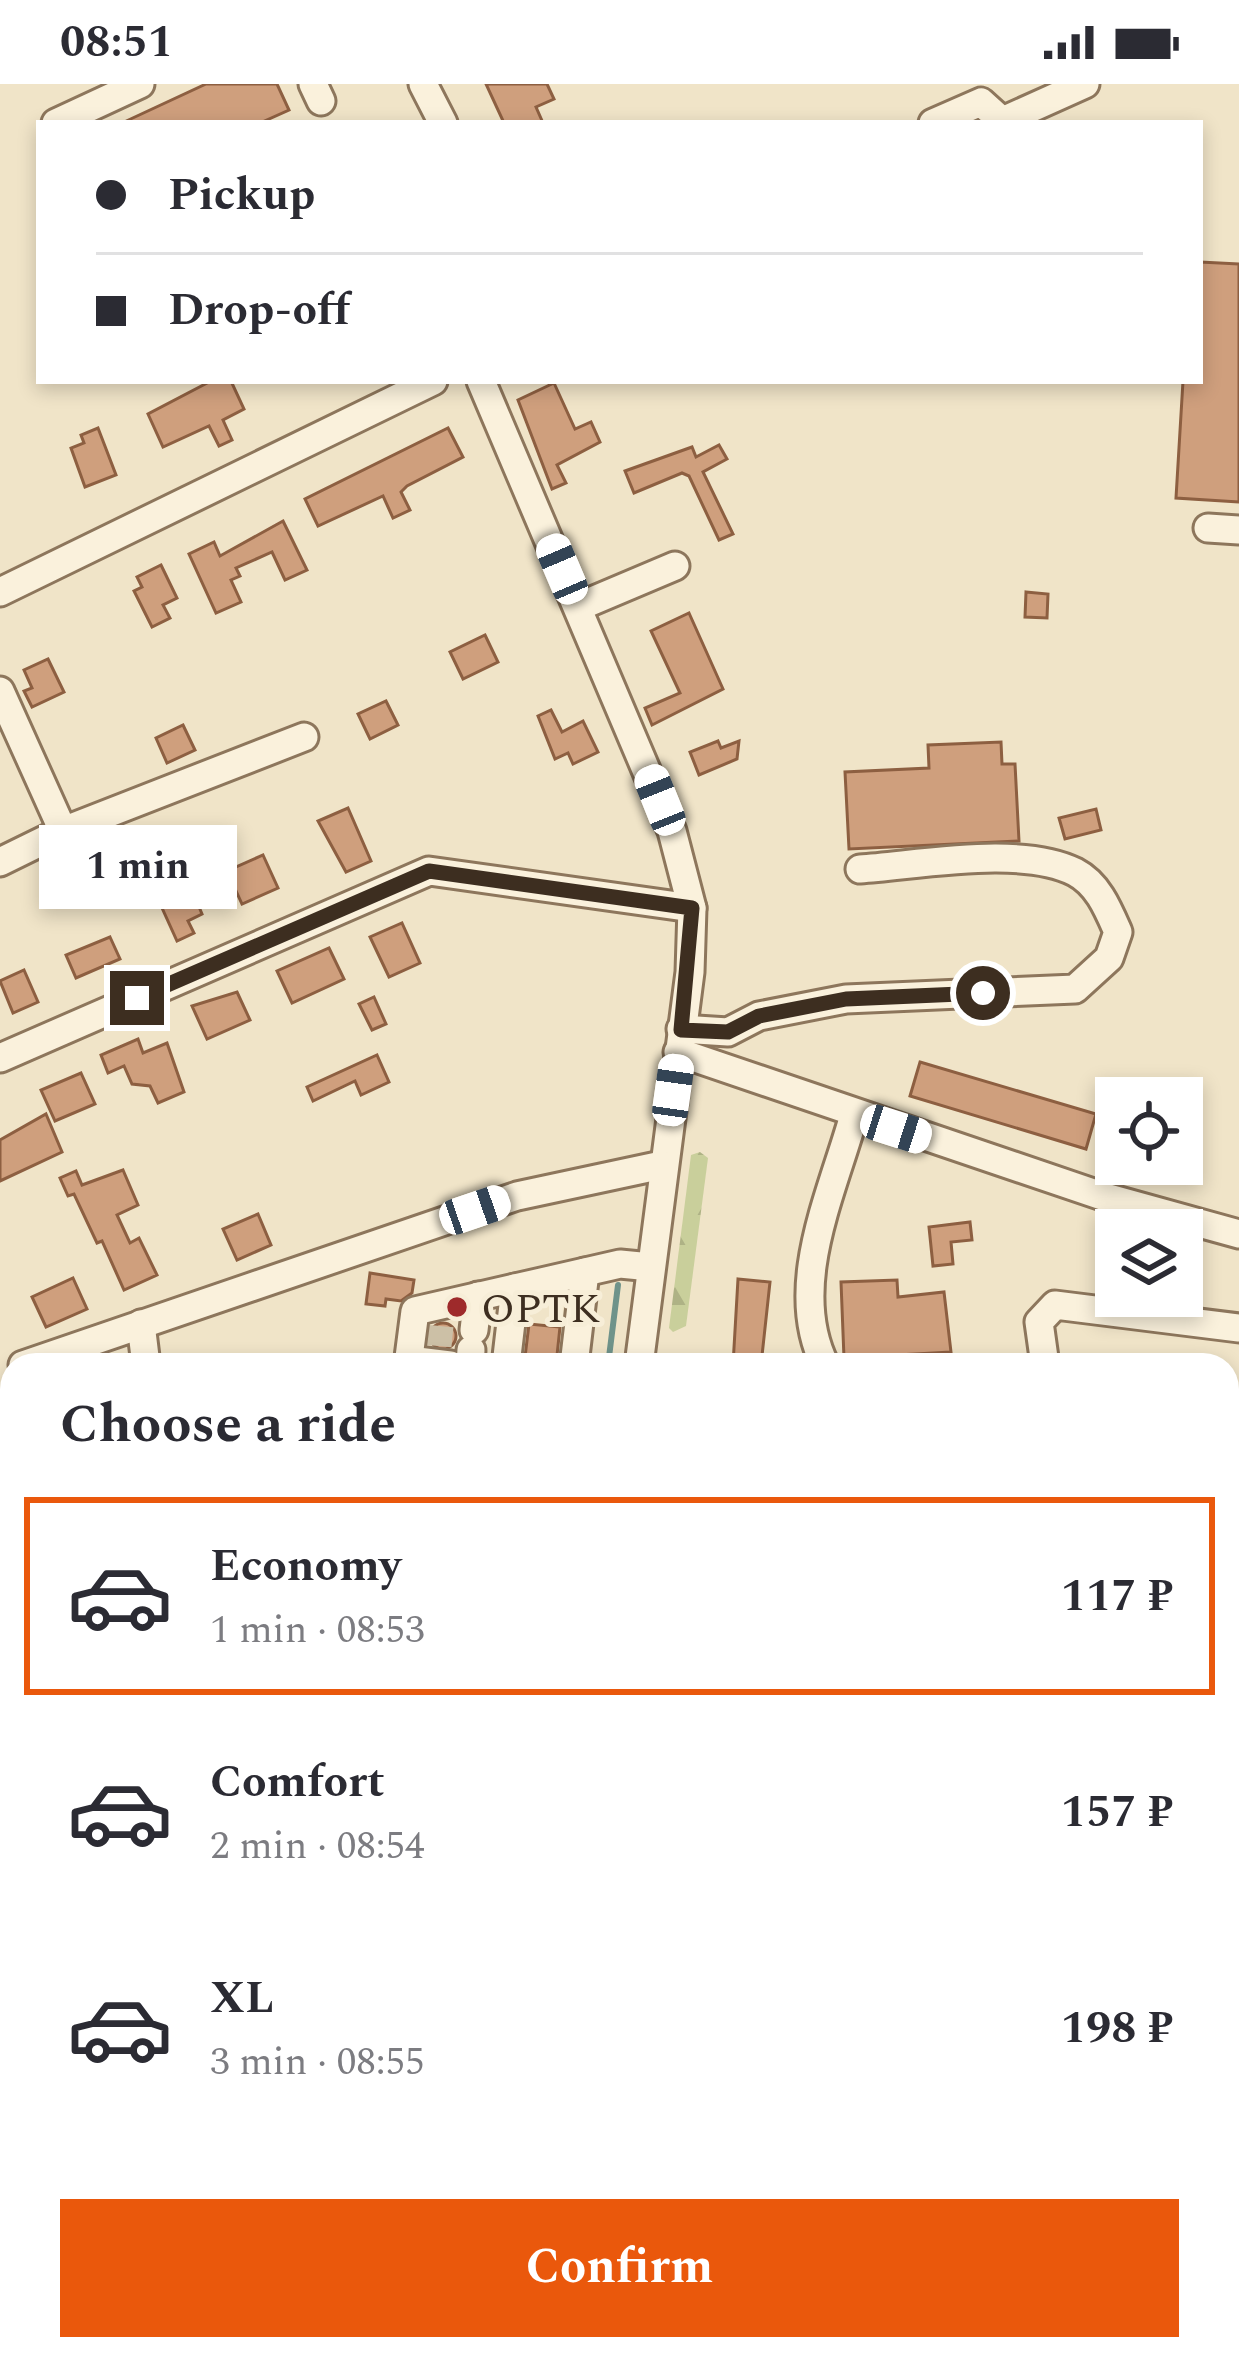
<!DOCTYPE html>
<meta charset="utf-8">
<style>
body{margin:0;font-family:Spectral,serif;background:#f2f2f3;color:#2b2b33;height:100vh;display:flex;flex-direction:column;font-size:45px;white-space:nowrap}
*{box-sizing:border-box;margin:0}
p{font-size:39px;color:#7c7c81}
.icon{flex:none;width:66px;height:66px;fill:none;stroke:currentColor;stroke-width:2;stroke-linecap:round;stroke-linejoin:round}
.map{position:relative;flex:1;overflow:hidden}
.sheet{position:absolute;left:0px;top:1269px;width:1239px;height:1008px;display:flex;flex-direction:column;background:#fff;border-radius:36px 36px 0 0;box-shadow:0 6px 18px #0003}
.sheet>*{flex:none}
.banner{position:absolute;left:36px;top:36px;width:1167px;height:264px;border-radius:0px;box-shadow:0 6px 18px #0003;display:grid;align-content:center;height:264px;padding:0 60px;background:#fff}
.controls{position:absolute;left:1095px;top:993px;display:grid;gap:24px}
.controls a{display:grid;place-items:center;width:108px;height:108px;border-radius:0px;background:#fff;box-shadow:0 6px 18px #0003;font-size:60px}
.end{position:absolute;width:54px;height:54px;margin:-27px;border:15px solid #3d2e20;background:#fff;box-shadow:0 0 0 6px #fff}
.from{border-radius:50%}
.bubble{position:absolute;height:84px;border-radius:0px;background:#fff;box-shadow:0 6px 18px #0003;font-size:39px;font-weight:700;line-height:84px;text-align:center}
.car{position:absolute;width:36px;height:72px;margin:-36px -18px;border-radius:15px;box-shadow:0 0 9px 3px #0007;background:linear-gradient(#fff 24%,#345 0 40%,#fff 0 76%,#345 0 86%,#fff 0)}
.banner b{display:flex;align-items:center;gap:42px;height:114px;font-size:45px}
.banner b+b{border-top:3px solid #e1e1e2}
.banner i{width:30px;height:30px;background:#2b2b33}
ul{padding:0;list-style:none}
li{display:flex;align-items:center;gap:36px;height:198px;margin:0 24px 18px;padding:0 36px;border:6px solid transparent;border-radius:0px}
li div{flex:1}
li b{display:block;font-size:45px}
li em{font-style:normal;font-weight:700}
li.active{border-color:#ea580c}
li>.icon{width:108px;height:108px;stroke-width:1.5}
h2{padding:0 60px;font-size:54px;line-height:144px}
.primary-button{display:flex;gap:24px;margin-top:auto;padding:24px 60px}
.primary-button a{flex:1;height:138px;border-radius:0px;background:#ea580c;color:#fff;font-size:48px;font-weight:700;line-height:138px;text-align:center}
.status{display:flex;justify-content:space-between;align-items:center;height:84px;padding:0 60px;background:#fff;direction:ltr}
.status svg{height:33px;fill:currentColor}
.map>svg:first-child{display:block}
.forest{fill:url(#forest-firs)}
.lines{fill:none;stroke-linecap:round;stroke-linejoin:round}
.stream{stroke:#6f938a;stroke-width:6}
.building{fill:#cf9f7d;stroke:#8d5f41;stroke-width:3}
.minor-tunnel{stroke:#ccc0a6;stroke-width:27;stroke-dasharray:27 14;stroke-linecap:butt}
.minor-casing{stroke:#8d765c;stroke-width:33}
.minor{stroke:#faf1dc;stroke-width:27}
.route{stroke:#3d2e20;stroke-width:15}
.poi-dot{fill:#9e2a2b;stroke:#f7eed8;stroke-width:4.5}
.labels{text-anchor:middle;stroke-width:10;stroke-linejoin:round;paint-order:stroke}
.poi-label{font-size:42px;fill:#3d2e20;stroke:#f7eed8;text-anchor:start}
</style>
<div class="status"><b>08:51</b><svg viewBox="0 0 49 12"><path d="M0 12V9h3v3zM5 12V6h3v6zM10 12V3h3v9zM15 12V0h3v12zM26 1h20v11H26zM47 4h2v5h-2z"/></svg></div>
<div class="map">
<svg width="1239" height="2277" viewBox="0 0 1239 2277">
<defs>
<pattern id="forest-firs" width="22" height="20" patternUnits="userSpaceOnUse" patternTransform="scale(3)"><rect width="22" height="20" fill="#c9cf9b"/><path d="M5 1l3.5 6h-7zM16 11l3.5 6h-7z" fill="#aeb285"/></pattern>
</defs>
<rect width="100%" height="100%" fill="#f0e4c8"/>
<g class="forest">
<polygon points="700,1068 708,1074 686,1242 673,1248 669,1244 691,1071"/>
<polygon points="1239,1947 1239,2277 711,2277 712,2265 1227,2265 1227,1960"/>
</g>
<g class="lines">
<polyline class="stream" points="608,1281 618,1201"/>
</g>
<g class="building">
<polygon points="206,0 277,0 289,26 260,39 122,39"/>
<polygon points="486,0 547,0 554,15 536,23 543,39 504,39"/>
<polygon points="1200,178 1239,180 1239,418 1176,414 1183,297 1200,297"/>
<polygon points="211,297 231,297 244,325 223,336 232,356 219,362 209,342 163,363 148,330"/>
<polygon points="554,299 575,345 591,338 600,358 557,381 566,399 552,405 518,316"/>
<polygon points="98,344 116,391 85,403 71,364 84,359 81,351"/>
<polygon points="448,344 463,373 407,402 401,408 410,426 393,434 383,412 318,442 305,415"/>
<polygon points="719,361 727,375 703,388 733,450 719,456 689,392 682,389 634,409 625,387 692,363 696,373"/>
<polygon points="283,437 307,486 285,496 272,468 236,484 240,492 231,496 241,518 216,529 189,470 214,458 220,472"/>
<polygon points="161,481 177,514 163,521 170,534 152,543 134,507 142,503 137,493"/>
<polygon points="1026,508 1048,510 1047,534 1025,533"/>
<polygon points="689,529 723,605 652,641 645,624 680,609 651,547"/>
<polygon points="485,551 498,578 463,595 450,568"/>
<polygon points="48,575 64,608 32,623 24,607 32,604 24,586"/>
<polygon points="386,617 398,641 370,655 358,630"/>
<polygon points="551,626 562,648 583,637 598,668 573,680 568,669 555,675 538,632"/>
<polygon points="183,641 195,666 167,679 156,654"/>
<polygon points="718,657 721,664 739,657 737,675 699,691 690,668"/>
<polygon points="1001,658 1002,680 1015,680 1019,757 849,765 845,688 929,684 928,661"/>
<polygon points="348,724 371,777 346,788 318,737"/>
<polygon points="1096,725 1101,746 1065,755 1059,734"/>
<polygon points="263,771 278,804 242,820 227,787"/>
<polygon points="190,801 202,830 188,837 194,849 177,857 158,815"/>
<polygon points="402,839 420,879 389,893 370,853"/>
<polygon points="110,853 120,875 76,894 66,871"/>
<polygon points="329,864 344,895 292,919 277,887"/>
<polygon points="24,886 38,918 13,929 0,897"/>
<polygon points="237,908 250,936 207,955 192,922"/>
<polygon points="374,913 386,940 372,946 359,920"/>
<polygon points="138,955 143,969 167,959 184,1008 158,1019 150,1002 132,1000 124,982 108,989 101,971"/>
<polygon points="377,971 389,998 361,1011 355,997 313,1017 307,1003"/>
<polygon points="920,978 1096,1030 1086,1065 910,1012"/>
<polygon points="81,989 95,1020 55,1037 41,1006"/>
<polygon points="46,1030 62,1068 0,1097 0,1056"/>
<polygon points="123,1086 138,1121 117,1131 130,1159 139,1154 157,1191 124,1206 102,1157 97,1159 74,1110 68,1112 60,1094 76,1087 82,1101"/>
<polygon points="258,1130 271,1161 237,1176 223,1145"/>
<polygon points="970,1138 972,1156 951,1158 953,1180 933,1182 929,1143"/>
<polygon points="370,1189 414,1196 412,1209 401,1217 386,1215 385,1222 366,1220"/>
<polygon points="73,1194 87,1225 46,1243 32,1213"/>
<polygon points="738,1195 770,1198 761,1281 733,1281"/>
<polygon points="897,1196 898,1213 944,1208 951,1268 844,1274 841,1198"/>
<circle cx="443" cy="1252" r="13"/>
<polygon points="529,1240 560,1243 556,1281 524,1281"/>
</g>
<g class="lines">
<polyline class="minor-tunnel" points="438,1262 440,1242"/>
<defs>
<g id="minor">
<polyline points="313,0 321,17"/>
<polyline points="423,0 443,39"/>
<polyline points="56,39 140,0"/>
<polyline points="933,39 981,18 1002,37"/>
<polyline points="998,39 1085,0"/>
<polyline points="481,297 672,747 692,824 690,888 639,1281"/>
<polyline points="1208,444 1239,446"/>
<polyline points="0,508 433,297"/>
<polyline points="578,523 675,482"/>
<polyline points="0,607 63,747"/>
<polyline points="0,778 63,747 304,653"/>
<path d="M681,945L728,948L759,932L846,915L1075,905L1109,874L1118,848C1108,825 1098,800 1075,788C1022,761 919,781 860,785"/>
<polyline points="678,968 1105,1113 1239,1150"/>
<polyline points="0,974 429,787 692,824"/>
<polyline points="141,1240 146,1281"/>
<polyline points="474,1246 478,1212"/>
<polyline points="409,1276 450,1281"/>
<polyline points="23,1281 517,1112 662,1081"/>
<polyline points="408,1281 415,1227 515,1204"/>
<polyline points="470,1281 471,1266"/>
<polyline points="506,1281 515,1204 620,1180 651,1183"/>
<polyline points="574,1281 585,1188"/>
<path d="M825,1281C786,1203 832,1110 854,1031"/>
<polyline points="1045,1281 1039,1238 1055,1221 1239,1244"/>
<polyline points="0,1451 12,1452"/>
<polyline points="1227,1491 1239,1490"/>
<polyline points="1227,1650 1239,1648"/>
<polyline points="0,1761 12,1762"/>
<polyline points="0,1983 12,2003"/>
<polyline points="0,2260 12,2253"/>
<polyline points="147,2265 155,2277"/>
<polyline points="211,2265 219,2277"/>
<polyline points="82,2277 101,2265"/>
<polyline points="337,2277 356,2265"/>
<polyline points="533,2277 534,2265"/>
</g>
</defs>
<use href="#minor" class="minor-casing"/>
<use href="#minor" class="minor"/>
</g>
<g class="lines">
<polyline class="route" points="137,914 429,787 692,824 681,946 728,948 759,932 846,915 983,909"/>
</g>
<circle class="poi-dot" cx="457" cy="1223" r="12"/>
<g class="labels">
<g class="poi-label">
<text x="481" y="1238">ОРТК</text>
</g>
</g>
</svg>
<div class="controls">
<a><svg class="icon" aria-label="locate" viewBox="0 0 24 24"><circle cx="12" cy="12" r="6"/><path d="M12 2v4M12 18v4M2 12h4M18 12h4"/></svg></a>
<a><svg class="icon" aria-label="layers" viewBox="0 0 24 24"><path d="M12 4l9 5-9 5-9-5zM3 14l9 5 9-5"/></svg></a>
</div>
<i class="end from" style="left:983px;top:909px"></i>
<i class="end" style="left:137px;top:914px"></i>
<div class="bubble" style="left:39px;top:741px;width:198px">1 min</div>
<i class="car" style="left:562px;top:485px;rotate:337deg"></i>
<i class="car" style="left:660px;top:716px;rotate:338deg"></i>
<i class="car" style="left:673px;top:1006px;rotate:8deg"></i>
<i class="car" style="left:896px;top:1045px;rotate:108deg"></i>
<i class="car" style="left:475px;top:1126px;rotate:71deg"></i>
<div class="banner">
<b><i class="from"></i>Pickup</b>
<b><i></i>Drop-off</b>
</div>
<section class="sheet">
<h2>Choose a ride</h2>
<ul>
<li class="active"><svg class="icon" aria-label="car" viewBox="0 0 24 24"><path d="M5 17H2v-5l4-1 3-4h7l3 4 3 1v5h-3M9 17h6M6 11h13"/><circle cx="7" cy="17" r="2"/><circle cx="17" cy="17" r="2"/></svg><div><b>Economy</b><p>1 min · 08:53</p></div><em>117 ₽</em></li>
<li><svg class="icon" aria-label="car" viewBox="0 0 24 24"><path d="M5 17H2v-5l4-1 3-4h7l3 4 3 1v5h-3M9 17h6M6 11h13"/><circle cx="7" cy="17" r="2"/><circle cx="17" cy="17" r="2"/></svg><div><b>Comfort</b><p>2 min · 08:54</p></div><em>157 ₽</em></li>
<li><svg class="icon" aria-label="car" viewBox="0 0 24 24"><path d="M5 17H2v-5l4-1 3-4h7l3 4 3 1v5h-3M9 17h6M6 11h13"/><circle cx="7" cy="17" r="2"/><circle cx="17" cy="17" r="2"/></svg><div><b>XL</b><p>3 min · 08:55</p></div><em>198 ₽</em></li>
</ul>
<div class="primary-button"><a>Confirm</a></div>
</section>
</div>
